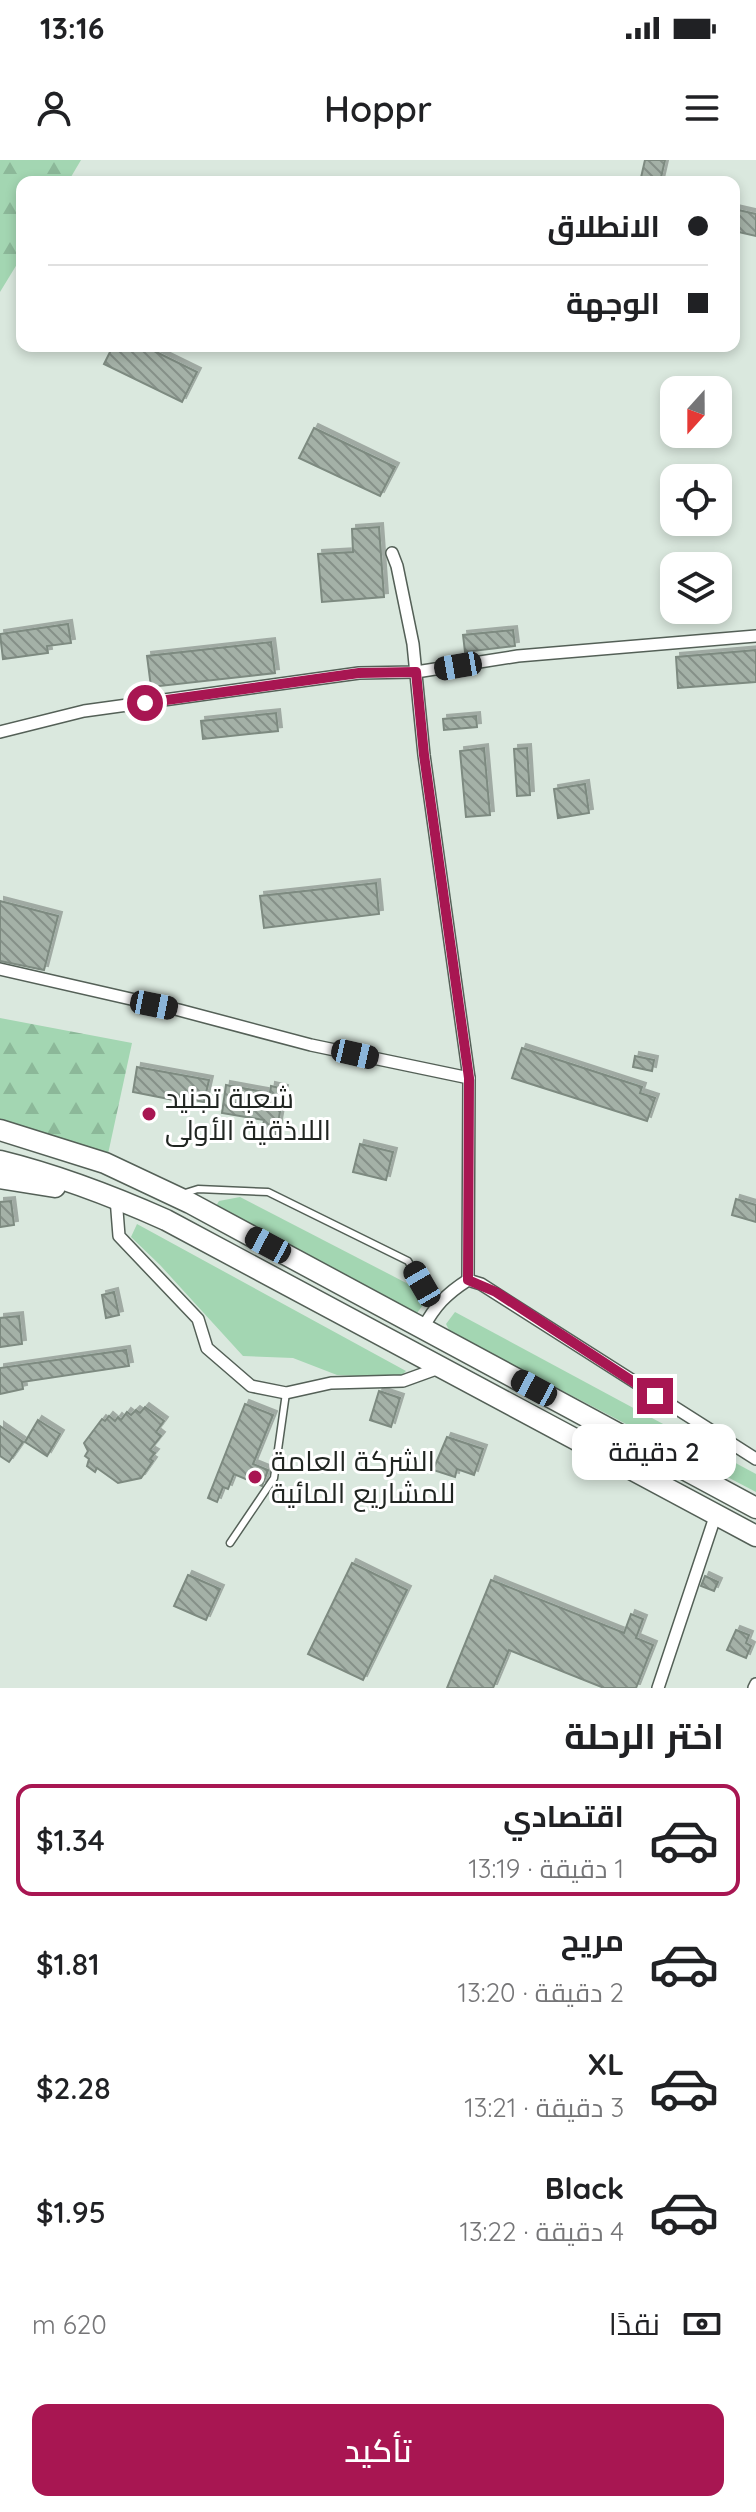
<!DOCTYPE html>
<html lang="ar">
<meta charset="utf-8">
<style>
body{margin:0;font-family:Quicksand,Cairo,sans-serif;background:#f2f2f2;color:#202124;direction:rtl;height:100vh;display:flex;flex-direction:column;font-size:30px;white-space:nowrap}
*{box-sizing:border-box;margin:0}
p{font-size:26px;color:#757577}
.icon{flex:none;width:44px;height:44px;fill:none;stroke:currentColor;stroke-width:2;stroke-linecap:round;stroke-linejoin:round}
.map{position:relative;height:1528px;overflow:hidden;direction:ltr}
.details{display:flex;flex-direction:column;background:#fff;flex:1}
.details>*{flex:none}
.hud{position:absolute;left:16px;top:16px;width:724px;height:176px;border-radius:16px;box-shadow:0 4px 12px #0003;direction:rtl;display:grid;align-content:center;height:176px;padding:0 32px;background:#fff}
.needle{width:52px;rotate:201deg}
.buttons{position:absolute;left:660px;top:216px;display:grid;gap:16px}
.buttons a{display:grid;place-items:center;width:72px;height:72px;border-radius:16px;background:#fff;box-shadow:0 4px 12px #0003;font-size:40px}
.end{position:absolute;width:36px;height:36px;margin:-18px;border:10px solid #a81652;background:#fff;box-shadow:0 0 0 4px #fff}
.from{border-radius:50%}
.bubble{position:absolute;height:56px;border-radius:16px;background:#fff;box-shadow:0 4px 12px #0003;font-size:26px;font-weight:600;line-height:56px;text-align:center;direction:rtl}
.car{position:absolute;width:24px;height:48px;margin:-24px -12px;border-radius:10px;box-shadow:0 0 6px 2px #0007;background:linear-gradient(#222 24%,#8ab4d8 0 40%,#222 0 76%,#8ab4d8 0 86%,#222 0)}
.hud b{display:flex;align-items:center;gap:28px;height:76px;font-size:30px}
.hud b+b{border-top:2px solid #e0e0e0}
.hud i{width:20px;height:20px;background:#202124}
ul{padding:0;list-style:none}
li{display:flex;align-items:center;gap:24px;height:112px;margin:0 16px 12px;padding:0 16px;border:4px solid transparent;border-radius:16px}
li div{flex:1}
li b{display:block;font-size:30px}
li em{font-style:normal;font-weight:600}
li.active{border-color:#a81652}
li>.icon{width:72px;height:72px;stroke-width:1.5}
h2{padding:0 32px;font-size:36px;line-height:96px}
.pay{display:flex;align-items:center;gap:20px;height:88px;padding:0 32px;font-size:30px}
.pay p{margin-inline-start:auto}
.primary-button{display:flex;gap:16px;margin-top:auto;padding:16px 32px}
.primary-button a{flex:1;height:92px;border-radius:16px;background:#a81652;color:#fff;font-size:32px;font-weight:600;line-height:92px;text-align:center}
.status{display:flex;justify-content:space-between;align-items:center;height:56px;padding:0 40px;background:#fff;direction:ltr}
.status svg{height:22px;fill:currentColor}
header{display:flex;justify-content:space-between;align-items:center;height:104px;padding:0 32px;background:#fff;font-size:36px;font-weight:600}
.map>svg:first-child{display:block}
.grass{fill:#a3d6b2}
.forest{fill:url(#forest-firs)}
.building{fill:url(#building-back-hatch);stroke:#7d8a80;stroke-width:2;filter:url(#shadow)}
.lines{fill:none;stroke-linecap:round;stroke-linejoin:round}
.lane-casing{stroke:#546057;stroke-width:9}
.street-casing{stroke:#546057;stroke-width:14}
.highway-casing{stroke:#546057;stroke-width:23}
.lane{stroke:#fff;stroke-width:6}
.street{stroke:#fff;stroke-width:11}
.highway{stroke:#fff;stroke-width:20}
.route{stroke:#a81652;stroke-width:10}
.poi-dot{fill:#a81652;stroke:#fff;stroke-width:3}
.labels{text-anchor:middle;stroke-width:6;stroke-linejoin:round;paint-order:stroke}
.poi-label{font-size:28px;fill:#202521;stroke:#fff;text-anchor:start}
</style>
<div class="status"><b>13:16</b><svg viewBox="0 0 49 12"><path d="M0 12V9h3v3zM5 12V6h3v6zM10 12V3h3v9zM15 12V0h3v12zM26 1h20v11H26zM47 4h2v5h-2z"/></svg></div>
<header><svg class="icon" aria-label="menu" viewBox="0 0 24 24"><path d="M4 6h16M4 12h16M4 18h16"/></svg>Hoppr<svg class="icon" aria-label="person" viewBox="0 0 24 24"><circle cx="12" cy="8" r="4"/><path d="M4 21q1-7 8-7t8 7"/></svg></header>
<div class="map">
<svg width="756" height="1528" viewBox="0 0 756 1528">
<defs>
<pattern id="forest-firs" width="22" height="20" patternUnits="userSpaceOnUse" patternTransform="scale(2)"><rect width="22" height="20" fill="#a3d6b2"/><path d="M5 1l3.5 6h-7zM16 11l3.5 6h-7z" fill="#8cb899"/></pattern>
<pattern id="building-back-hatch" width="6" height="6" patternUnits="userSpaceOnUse" patternTransform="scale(2)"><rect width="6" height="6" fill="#a4b1a7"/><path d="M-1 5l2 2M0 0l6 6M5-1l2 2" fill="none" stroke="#859088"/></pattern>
<filter id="shadow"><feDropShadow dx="4" dy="-4" stdDeviation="0" flood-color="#0004"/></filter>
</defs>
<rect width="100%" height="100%" fill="#dae8de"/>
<g class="grass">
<polygon points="240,1037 416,1128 423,1145 417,1153 216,1046 219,1041"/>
<polygon points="137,1064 406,1211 399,1218 337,1215 293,1198 243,1196 160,1105 131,1077"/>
<polygon points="455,1152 756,1314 756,1332 450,1172 446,1164"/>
</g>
<g class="forest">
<polygon points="0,0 81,0 68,22 22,22 22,96 0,132"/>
<polygon points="0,858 132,883 108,994 0,959"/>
</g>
<g class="building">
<polygon points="645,0 665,0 660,22 640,22"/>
<polygon points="734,49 756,54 756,76 734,71"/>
<polygon points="113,186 144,186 197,212 182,242 104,204"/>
<polygon points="314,268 395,307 380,336 299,298"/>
<polygon points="379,367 384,437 322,442 318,394 353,392 352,369"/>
<polygon points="68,464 71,483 47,486 48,493 3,499 0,474"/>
<polygon points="513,470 515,486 465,492 463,475"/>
<polygon points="271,482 275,513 151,527 147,496"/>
<polygon points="756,490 756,522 678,528 676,497"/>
<polygon points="276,553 278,571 203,579 201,561"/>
<polygon points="476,556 477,567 444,570 443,559"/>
<polygon points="484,588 490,655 466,657 460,591"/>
<polygon points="527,588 530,635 517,636 514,589"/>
<polygon points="585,624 589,653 558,658 554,629"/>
<polygon points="376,723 379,754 264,768 260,736"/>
<polygon points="0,741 58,756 44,810 0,801"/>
<polygon points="522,888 642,927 640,933 655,938 647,961 512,918"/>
<polygon points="635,896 654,900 652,911 633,907"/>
<polygon points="137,907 209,920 204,942 175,936 174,940 133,932"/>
<polygon points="226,925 270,933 271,926 284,929 275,980 261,977 264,960 222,953"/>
<polygon points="360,984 393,992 386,1020 353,1012"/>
<polygon points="736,1039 756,1045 756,1062 732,1055"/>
<polygon points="11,1041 14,1065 0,1067 0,1042"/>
<polygon points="114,1132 119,1155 106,1158 102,1135"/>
<polygon points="19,1156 22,1184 0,1187 0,1158"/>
<polygon points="126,1190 129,1206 22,1222 23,1229 0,1234 0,1208"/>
<polygon points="379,1231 400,1238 391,1267 370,1260"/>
<polygon points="245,1244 273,1255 253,1304 268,1310 262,1326 234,1314 228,1329 223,1327 217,1342 208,1338"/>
<polygon points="145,1247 164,1261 156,1272 161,1276 150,1290 155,1293 150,1299 153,1301 141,1318 118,1323 97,1308 95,1312 87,1306 89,1299 85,1296 88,1291 84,1283 102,1259 105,1261 109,1256 115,1261 118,1257 121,1260 127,1252 131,1255 136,1250 140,1253"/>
<polygon points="38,1260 60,1274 47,1296 25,1282"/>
<polygon points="0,1266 23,1282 9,1302 0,1296"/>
<polygon points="447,1277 483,1289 474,1315 457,1309 455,1317 433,1310"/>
<polygon points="352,1403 407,1430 363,1520 308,1494"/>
<polygon points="188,1415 220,1429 206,1460 174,1446"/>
<polygon points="705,1416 718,1422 714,1431 701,1426"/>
<polygon points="491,1420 624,1473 631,1454 643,1459 636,1478 653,1485 636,1528 604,1528 509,1490 493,1528 447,1528"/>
<polygon points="736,1470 749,1475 746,1483 751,1486 746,1498 727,1490"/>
</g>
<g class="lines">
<defs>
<g id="lane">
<polyline points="182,1034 198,1029 268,1032 408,1101 435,1147"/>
<polyline points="230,1383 274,1318 286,1233"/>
</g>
<g id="street">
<polyline points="392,393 397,406 413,484 424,595 469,918 468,1120"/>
<polyline points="0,572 84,551 359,513 416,512 518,496 756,476"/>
<polyline points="0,809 179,850 311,885 469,918"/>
<polyline points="116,1038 119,1076 198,1159 207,1188 251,1226 286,1233 331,1223 403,1221 439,1208"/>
<path d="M423,1168C435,1146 446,1134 468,1120L481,1124L756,1299"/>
<polyline points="658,1528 716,1354"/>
<polyline points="754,1528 756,1524"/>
</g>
<g id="highway">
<polyline points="0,970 105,1003 190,1043 756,1348"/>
<path d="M0,1001C57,1015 112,1036 166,1060L756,1376"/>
<polyline points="0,1018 55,1027"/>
</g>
</defs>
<use href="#lane" class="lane-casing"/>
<use href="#street" class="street-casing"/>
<use href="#highway" class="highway-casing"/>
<use href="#lane" class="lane"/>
<use href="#street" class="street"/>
<use href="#highway" class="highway"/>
</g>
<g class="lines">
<polyline class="route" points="145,543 359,513 416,512 424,595 469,918 468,1120 496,1132 655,1236"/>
</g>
<g class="poi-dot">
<circle cx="149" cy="954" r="8"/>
<circle cx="255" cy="1317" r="8"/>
</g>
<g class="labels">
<g class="poi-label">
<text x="165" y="948">شعبة تجنيد<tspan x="165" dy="32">اللاذقية الأولى</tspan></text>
<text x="271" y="1311">الشركة العامة<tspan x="271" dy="32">للمشاريع المائية</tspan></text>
</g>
</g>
</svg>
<div class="buttons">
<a><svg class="needle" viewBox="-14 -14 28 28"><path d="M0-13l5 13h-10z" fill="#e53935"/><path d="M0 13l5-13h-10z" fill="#757577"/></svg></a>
<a><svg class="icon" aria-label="locate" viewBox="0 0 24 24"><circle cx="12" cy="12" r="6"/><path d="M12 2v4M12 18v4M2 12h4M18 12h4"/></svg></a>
<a><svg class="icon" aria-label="layers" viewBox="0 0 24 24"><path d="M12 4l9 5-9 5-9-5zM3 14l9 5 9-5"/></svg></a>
</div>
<i class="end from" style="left:145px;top:543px"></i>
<i class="end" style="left:655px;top:1236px"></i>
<div class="bubble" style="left:572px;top:1264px;width:164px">2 دقيقة</div>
<i class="car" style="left:458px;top:506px;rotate:260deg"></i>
<i class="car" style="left:154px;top:845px;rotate:101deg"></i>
<i class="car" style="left:355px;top:894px;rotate:103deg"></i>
<i class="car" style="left:268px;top:1085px;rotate:298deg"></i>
<i class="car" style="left:422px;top:1124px;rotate:330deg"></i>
<i class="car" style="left:534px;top:1228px;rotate:298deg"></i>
<div class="hud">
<b><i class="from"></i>الانطلاق</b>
<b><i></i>الوجهة</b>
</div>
</div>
<section class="details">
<h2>اختر الرحلة</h2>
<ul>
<li class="active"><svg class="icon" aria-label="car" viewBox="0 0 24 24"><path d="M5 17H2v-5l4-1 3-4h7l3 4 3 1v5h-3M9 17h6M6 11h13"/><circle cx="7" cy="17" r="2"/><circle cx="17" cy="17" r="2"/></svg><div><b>اقتصادي</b><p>1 دقيقة · 13:19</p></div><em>$1.34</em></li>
<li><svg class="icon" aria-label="car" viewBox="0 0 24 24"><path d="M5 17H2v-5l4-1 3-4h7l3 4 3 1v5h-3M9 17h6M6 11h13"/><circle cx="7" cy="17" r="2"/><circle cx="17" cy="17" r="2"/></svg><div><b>مريح</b><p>2 دقيقة · 13:20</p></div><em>$1.81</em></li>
<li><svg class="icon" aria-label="car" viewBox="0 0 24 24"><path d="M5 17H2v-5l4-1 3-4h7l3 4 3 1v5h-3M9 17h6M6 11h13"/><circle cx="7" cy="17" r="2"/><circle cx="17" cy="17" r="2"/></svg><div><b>XL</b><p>3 دقيقة · 13:21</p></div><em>$2.28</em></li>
<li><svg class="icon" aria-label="car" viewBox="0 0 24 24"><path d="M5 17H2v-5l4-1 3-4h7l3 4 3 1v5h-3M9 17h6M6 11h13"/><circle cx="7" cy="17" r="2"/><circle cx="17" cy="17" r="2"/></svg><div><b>Black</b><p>4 دقيقة · 13:22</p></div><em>$1.95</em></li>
</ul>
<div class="pay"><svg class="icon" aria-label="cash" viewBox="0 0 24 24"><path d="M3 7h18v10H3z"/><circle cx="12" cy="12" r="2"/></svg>نقدًا<p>620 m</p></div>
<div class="primary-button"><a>تأكيد</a></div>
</section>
